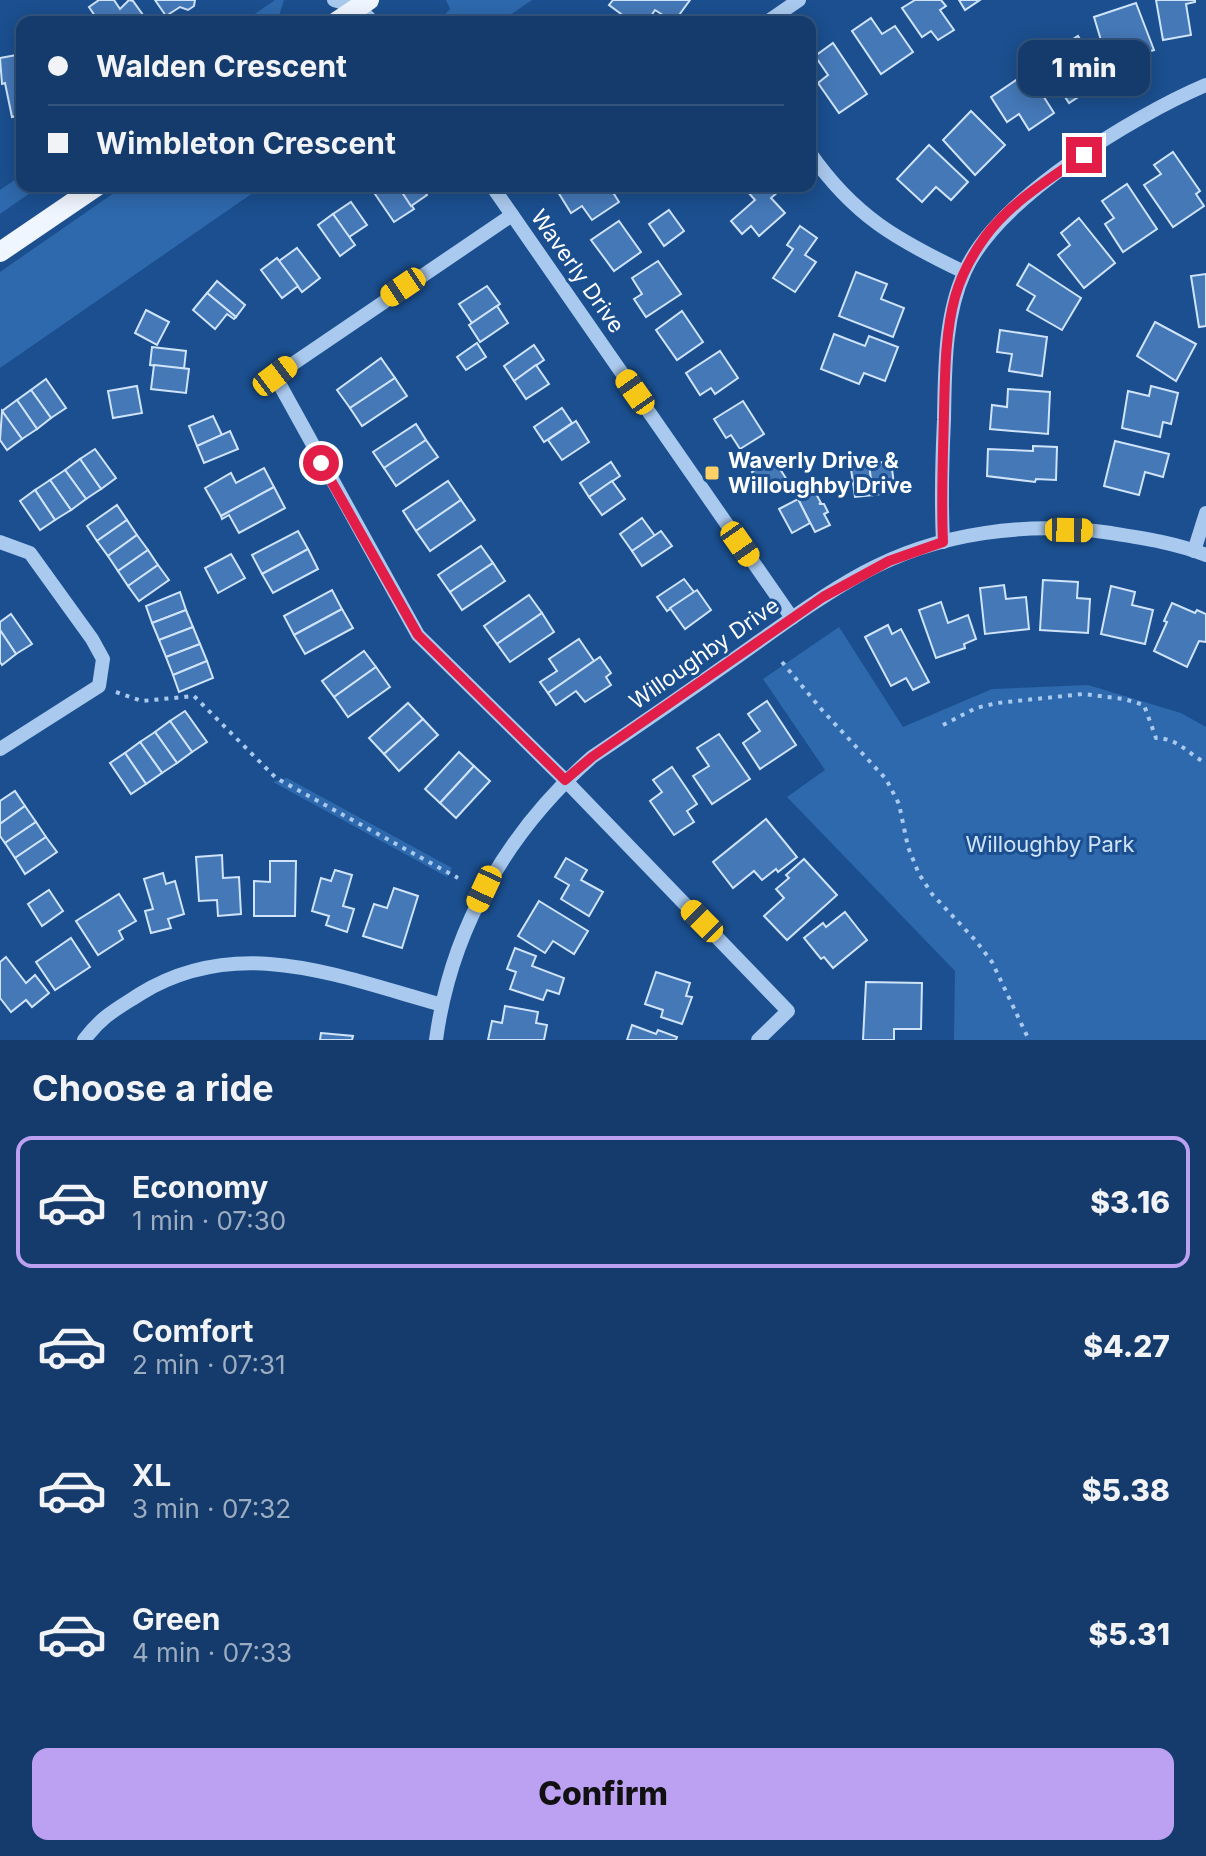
<!DOCTYPE html>
<meta charset="utf-8">
<style>
body{margin:0;font-family:Inter,sans-serif;background:#1d4271;color:#f1f3f6;height:100vh;display:flex;flex-direction:column;font-size:30px;white-space:nowrap}
*{box-sizing:border-box;margin:0}
p{font-size:26px;color:#9dadc1}
.icon{flex:none;width:44px;height:44px;fill:none;stroke:currentColor;stroke-width:2;stroke-linecap:round;stroke-linejoin:round}
.map{position:relative;height:1040px;overflow:hidden}
.panel{display:flex;flex-direction:column;background:#143b6b;flex:1}
.panel>*{flex:none}
.banner{position:absolute;left:16px;top:16px;width:800px;height:176px;border-radius:16px;box-shadow:0 4px 20px #0003,0 0 0 2px #33557e;display:grid;align-content:center;height:176px;padding:0 32px;background:#143b6b}
.end{position:absolute;width:36px;height:36px;margin:-18px;border:10px solid #e11d48;background:#fff;box-shadow:0 0 0 4px #fff}
.from{border-radius:50%}
.bubble{position:absolute;height:56px;border-radius:16px;background:#143b6b;box-shadow:0 4px 20px #0003,0 0 0 2px #33557e;font-size:26px;font-weight:800;line-height:56px;text-align:center}
.car{position:absolute;width:24px;height:48px;margin:-24px -12px;border-radius:10px;box-shadow:0 0 6px 2px #0007;background:linear-gradient(#f5c518 24%,#345 0 40%,#f5c518 0 76%,#345 0 86%,#f5c518 0)}
.banner b{display:flex;align-items:center;gap:28px;height:76px;font-size:30px}
.banner b+b{border-top:2px solid #33557e}
.banner i{width:20px;height:20px;background:#f1f3f6}
ul{padding:0;list-style:none}
li{display:flex;align-items:center;gap:24px;height:132px;margin:0 16px 12px;padding:0 16px;border:4px solid transparent;border-radius:16px}
li div{flex:1}
li b{display:block;font-size:30px}
li em{font-style:normal;font-weight:800}
li.current{border-color:#bca0f2}
li>.icon{width:72px;height:72px;stroke-width:1.5}
h2{padding:0 32px;font-size:36px;line-height:96px}
.button{display:flex;gap:16px;margin-top:auto;padding:16px 32px}
.button a{flex:1;height:92px;border-radius:16px;background:#bca0f2;color:#111;font-size:32px;font-weight:800;line-height:92px;text-align:center}
.map>svg:first-child{display:block}
.green{fill:#2e69ad}
.building{fill:#4478b7;stroke:#cfe3fa;stroke-width:2}
.lines{fill:none;stroke-linecap:round;stroke-linejoin:round}
.path{stroke:#a9c9ee;stroke-width:4;stroke-dasharray:4 6;stroke-linecap:butt}
.minor{stroke:#a9c9ee;stroke-width:14}
.major{stroke:#f0f6ff;stroke-width:20}
.route{stroke:#e11d48;stroke-width:10}
.poi-dot{fill:#ffd166;stroke:#1b4f8f;stroke-width:3}
.labels{text-anchor:middle;stroke-width:6;stroke-linejoin:round;paint-order:stroke}
.street-label{font-size:22px;fill:#fff;stroke:#1b4f8f}
.poi-label{font-size:22px;font-weight:bold;fill:#fff;stroke:#1b4f8f;text-anchor:start}
.park-label{font-size:22px;fill:#cfe3fa;stroke:#1b4f8f}
</style>
<div class="map">
<svg width="1206" height="1040" viewBox="0 0 1206 1040">
<rect width="100%" height="100%" fill="#1b4f8f"/>
<g class="green">
<polygon points="275,0 284,0 277,22 243,22"/>
<polygon points="446,0 532,0 500,22 438,22 450,9"/>
<polygon points="22,175 22,186 40,186 0,214 0,190"/>
<polygon points="124,186 263,186 0,368 0,272"/>
<polygon points="839,627 903,727 992,689 1088,685 1181,713 1206,727 1206,1040 954,1040 955,971 787,797 825,770 763,679"/>
<polygon points="287,778 452,868 447,877 273,782"/>
</g>
<g class="building">
<polygon points="99,0 114,0 120,9 129,0 133,1 148,22 99,22 89,7"/>
<polygon points="155,0 195,0 194,6 188,10 180,7 166,16"/>
<polygon points="613,0 690,0 674,22 655,10 647,22 632,22 609,5"/>
<polygon points="915,0 941,0 946,6 940,10 954,30 938,40 931,31 922,37 902,8"/>
<polygon points="959,0 980,0 965,10"/>
<polygon points="1156,0 1195,0 1195,2 1186,4 1191,35 1163,40"/>
<polygon points="1136,3 1154,50 1127,58 1122,41 1103,47 1094,17"/>
<polygon points="871,18 882,34 895,26 913,52 881,74 852,31"/>
<polygon points="1078,36 1095,63 1082,71 1092,88 1069,103 1041,60"/>
<polygon points="833,43 867,94 839,113 818,83 828,75 815,56"/>
<polygon points="22,54 22,115 12,117 5,83 2,84 0,58"/>
<polygon points="1028,72 1054,113 1029,130 1019,114 1007,122 991,97"/>
<polygon points="971,111 1005,145 975,175 943,140"/>
<polygon points="929,145 968,182 951,200 936,187 922,202 897,179"/>
<polygon points="1173,152 1200,191 1196,194 1204,206 1173,227 1144,185 1161,174 1154,165"/>
<polygon points="1127,184 1157,229 1123,252 1105,224 1114,218 1102,201"/>
<polygon points="387,186 398,186 414,209 394,222 375,194"/>
<polygon points="398,186 421,186 427,195 411,206"/>
<polygon points="568,186 609,186 619,202 592,220 582,206 571,213 558,192"/>
<polygon points="752,186 773,186 778,192 771,198 785,213 759,236 751,226 742,234 731,221 755,200 747,191"/>
<polygon points="351,202 367,225 349,237 333,214"/>
<polygon points="669,210 684,231 664,246 649,224"/>
<polygon points="333,214 355,245 340,256 318,225"/>
<polygon points="1079,218 1115,263 1084,288 1058,255 1070,245 1061,233"/>
<polygon points="619,221 641,252 614,271 591,240"/>
<polygon points="800,226 817,238 805,255 816,262 795,292 773,278 793,249 787,245"/>
<polygon points="297,248 320,278 302,292 279,261"/>
<polygon points="277,258 298,286 282,298 261,270"/>
<polygon points="658,261 681,294 646,317 634,299 642,294 632,278"/>
<polygon points="1029,264 1081,298 1062,330 1027,310 1035,296 1017,285"/>
<polygon points="856,272 887,284 881,299 904,308 893,337 839,316"/>
<polygon points="1206,274 1206,326 1199,327 1191,276"/>
<polygon points="217,281 245,305 236,317 207,293"/>
<polygon points="487,286 500,304 472,323 459,304"/>
<polygon points="207,293 236,317 234,319 227,314 215,329 193,310"/>
<polygon points="497,306 508,323 480,342 469,325"/>
<polygon points="146,310 169,322 157,345 135,333"/>
<polygon points="682,311 703,342 677,360 656,330"/>
<polygon points="1155,322 1196,344 1176,381 1137,356"/>
<polygon points="1000,330 1047,337 1042,376 1009,371 1012,354 997,352"/>
<polygon points="834,334 865,346 869,336 898,347 885,381 864,373 859,384 821,369"/>
<polygon points="477,343 486,357 466,370 457,357"/>
<polygon points="534,345 544,360 514,381 504,366"/>
<polygon points="152,347 186,351 184,369 150,365"/>
<polygon points="720,351 738,378 715,394 711,388 700,395 686,373"/>
<polygon points="381,358 395,378 350,408 337,390"/>
<polygon points="154,365 189,369 186,393 151,389"/>
<polygon points="536,365 549,384 526,399 514,381"/>
<polygon points="395,378 407,396 362,426 350,408"/>
<polygon points="46,379 66,408 51,418 31,390"/>
<polygon points="137,386 142,413 113,418 108,391"/>
<polygon points="1151,386 1178,393 1171,424 1163,422 1160,437 1122,428 1128,391 1149,396"/>
<polygon points="1008,389 1050,392 1048,434 990,429 992,405 1007,407"/>
<polygon points="31,390 51,418 37,429 17,400"/>
<polygon points="17,400 37,429 22,439 2,411"/>
<polygon points="743,401 764,434 740,449 731,435 726,438 714,419"/>
<polygon points="562,408 572,423 544,442 534,427"/>
<polygon points="2,411 22,439 7,450 0,440"/>
<polygon points="213,416 222,435 197,446 189,426"/>
<polygon points="576,421 589,442 562,460 548,440"/>
<polygon points="416,424 426,440 384,468 373,452"/>
<polygon points="230,431 238,449 204,463 197,446"/>
<polygon points="426,440 438,457 396,486 384,468"/>
<polygon points="1115,441 1169,454 1163,477 1145,472 1139,495 1104,486"/>
<polygon points="1033,446 1057,447 1056,480 1036,479 1035,482 987,476 988,449 1033,451"/>
<polygon points="95,449 116,478 101,489 80,459"/>
<polygon points="773,458 787,480 766,494 752,472"/>
<polygon points="80,459 101,489 86,499 65,470"/>
<polygon points="869,459 873,495 855,497 850,462"/>
<polygon points="891,461 895,492 873,495 869,464"/>
<polygon points="611,462 620,476 589,497 580,483"/>
<polygon points="264,468 274,487 221,516 205,488 231,473 236,483"/>
<polygon points="65,470 86,499 71,510 50,480"/>
<polygon points="50,480 71,510 55,520 35,490"/>
<polygon points="448,481 461,500 416,531 403,511"/>
<polygon points="612,481 625,499 602,515 589,497"/>
<polygon points="274,487 285,508 239,533 229,515 222,519 221,516"/>
<polygon points="35,490 55,520 40,530 20,501"/>
<polygon points="814,490 821,503 819,504 824,504 828,512 824,514 830,525 815,532 798,499"/>
<polygon points="798,499 810,523 792,533 779,509"/>
<polygon points="461,500 475,520 430,551 416,531"/>
<polygon points="117,505 127,520 97,541 87,526"/>
<polygon points="642,518 655,536 632,551 620,534"/>
<polygon points="127,520 137,535 108,556 97,541"/>
<polygon points="298,531 308,549 262,574 252,555"/>
<polygon points="661,531 672,546 642,566 632,551"/>
<polygon points="137,535 148,550 118,571 108,556"/>
<polygon points="481,546 493,563 450,592 438,575"/>
<polygon points="308,549 318,569 273,593 262,574"/>
<polygon points="148,550 158,565 128,586 118,571"/>
<polygon points="231,554 245,578 218,593 205,568"/>
<polygon points="493,563 505,581 462,610 450,592"/>
<polygon points="158,565 169,580 139,601 128,586"/>
<polygon points="684,579 694,592 667,611 657,597"/>
<polygon points="1043,580 1078,582 1077,598 1090,599 1088,633 1040,630"/>
<polygon points="1004,585 1006,599 1026,597 1029,629 985,634 980,588"/>
<polygon points="1111,586 1135,592 1132,605 1153,610 1145,644 1101,634"/>
<polygon points="332,590 342,609 294,635 284,616"/>
<polygon points="697,590 711,610 685,629 670,608"/>
<polygon points="180,592 186,610 152,623 146,606"/>
<polygon points="529,595 542,613 497,644 484,626"/>
<polygon points="941,602 948,623 968,615 976,639 964,644 965,648 936,658 919,610"/>
<polygon points="1172,603 1195,613 1197,610 1206,614 1206,642 1199,641 1187,667 1154,651 1167,622 1164,621"/>
<polygon points="342,609 353,628 305,654 294,635"/>
<polygon points="186,610 193,627 159,640 152,623"/>
<polygon points="542,613 554,632 510,662 497,644"/>
<polygon points="11,614 32,644 16,654 0,630 0,622"/>
<polygon points="888,625 892,634 901,629 929,682 913,690 906,678 891,686 865,637"/>
<polygon points="193,627 200,644 166,657 159,640"/>
<polygon points="0,630 16,654 2,665 0,662"/>
<polygon points="579,639 594,661 548,693 540,682 557,671 549,659"/>
<polygon points="200,644 207,661 173,675 166,657"/>
<polygon points="364,651 376,667 334,697 322,681"/>
<polygon points="600,657 611,673 606,677 611,685 585,702 576,691 556,705 548,693"/>
<polygon points="207,661 213,678 179,692 173,675"/>
<polygon points="376,667 390,687 348,717 334,697"/>
<polygon points="767,701 796,745 760,769 743,743 760,731 748,714"/>
<polygon points="408,703 423,719 384,754 369,738"/>
<polygon points="185,711 207,742 192,752 170,721"/>
<polygon points="423,719 438,735 399,771 384,754"/>
<polygon points="170,721 192,752 177,763 155,732"/>
<polygon points="155,732 177,763 162,773 140,742"/>
<polygon points="719,734 750,779 712,804 693,776 709,766 697,748"/>
<polygon points="140,742 162,773 146,784 125,753"/>
<polygon points="459,752 474,766 440,803 425,789"/>
<polygon points="125,753 146,784 131,794 110,763"/>
<polygon points="474,766 490,781 456,818 440,803"/>
<polygon points="672,767 697,804 687,811 694,822 674,835 650,801 662,792 653,780"/>
<polygon points="15,791 25,806 0,824 0,801"/>
<polygon points="25,806 36,822 5,843 0,836 0,824"/>
<polygon points="766,819 797,857 778,872 776,869 762,880 754,871 733,888 713,862"/>
<polygon points="36,822 46,837 15,858 5,843"/>
<polygon points="46,837 57,852 25,874 15,858"/>
<polygon points="222,855 223,878 239,877 241,914 218,916 217,900 199,901 196,857"/>
<polygon points="566,858 587,870 581,880 603,892 589,916 561,899 569,885 555,877"/>
<polygon points="804,859 837,895 787,940 764,916 784,898 776,889 789,878 786,875"/>
<polygon points="270,861 296,861 295,916 254,916 254,881 270,882"/>
<polygon points="335,870 352,875 343,906 354,909 347,932 326,925 329,916 312,911 321,878 331,881"/>
<polygon points="163,873 166,884 175,881 184,914 168,919 171,928 151,933 145,911 153,909 144,879"/>
<polygon points="394,888 418,896 402,948 363,936 374,904 387,908"/>
<polygon points="49,890 63,911 42,926 28,904"/>
<polygon points="119,894 136,921 119,931 123,939 98,955 76,921"/>
<polygon points="539,901 588,931 574,954 553,941 545,953 518,936"/>
<polygon points="845,912 867,940 833,968 824,957 821,959 804,938 823,923 826,927"/>
<polygon points="71,938 90,967 55,990 36,962"/>
<polygon points="515,948 536,956 532,966 564,978 559,994 547,990 543,1000 510,989 516,972 507,969"/>
<polygon points="6,957 26,983 35,975 49,993 32,1007 26,1000 11,1012 0,998 0,962"/>
<polygon points="656,972 690,983 686,996 692,997 682,1024 661,1017 663,1010 645,1004"/>
<polygon points="866,982 922,983 921,1029 894,1029 894,1040 863,1040"/>
<polygon points="505,1006 538,1012 536,1023 547,1025 544,1040 488,1040 492,1021 502,1023"/>
<polygon points="632,1025 656,1034 658,1030 677,1037 676,1040 627,1040"/>
<polygon points="321,1033 353,1036 352,1040 320,1040"/>
</g>
<g class="lines">
<g class="path">
<polyline points="782,662 822,710 886,779 899,804 908,847 919,874 932,894 976,941 992,962 1029,1040"/>
<polyline points="116,692 142,701 194,696 276,778 458,878"/>
<path d="M943,725L976,708L997,703L1083,694L1124,699L1144,705L1156,738C1178,738 1188,754 1206,763"/>
</g>
<g class="minor">
<polyline points="334,0 358,7 373,22"/>
<polyline points="767,22 799,0"/>
<path d="M810,153C854,216 897,240 964,272"/>
<polyline points="492,186 792,618"/>
<polyline points="512,215 275,376 418,635 565,780 788,1011 758,1040"/>
<polyline points="0,542 30,553 92,639 103,659 99,686 0,749"/>
<path d="M943,542C941,501 942,461 944,420C945,371 944,316 965,271C998,198 1133,116 1206,85"/>
<polyline points="1194,551 1206,513"/>
<path d="M84,1040C102,1016 115,1010 140,994C239,933 340,977 442,1005"/>
<path d="M436,1040C451,928 508,831 592,757C641,724 689,691 737,657C778,628 819,597 863,573C938,532 1028,521 1111,533C1143,538 1176,543 1206,555"/>
</g>
<g class="major">
<polyline points="336,22 369,0"/>
<polyline points="0,252 97,186"/>
</g>
</g>
<g class="lines">
<path class="route" d="M321,463L418,635L565,780L592,757L823,597L889,561L943,542C941,499 943,456 944,413C945,375 945,334 955,297C961,276 972,255 985,237C1010,203 1049,179 1084,155"/>
</g>
<rect class="poi-dot" x="704" y="465" width="16" height="16" rx="4"/>
<g class="labels">
<g class="street-label">
<text transform="translate(578 271) rotate(55)" y="8">Waverly Drive</text>
<text transform="translate(704 653) rotate(-35)" y="8">Willoughby Drive</text>
</g>
<g class="poi-label">
<text x="728" y="468">Waverly Drive &amp;<tspan x="728" dy="25">Willoughby Drive</tspan></text>
</g>
<g class="park-label">
<text x="1050" y="852">Willoughby Park</text>
</g>
</g>
</svg>
<i class="end from" style="left:321px;top:463px"></i>
<i class="end" style="left:1084px;top:155px"></i>
<div class="bubble" style="left:1018px;top:40px;width:132px">1 min</div>
<i class="car" style="left:403px;top:287px;rotate:236deg"></i>
<i class="car" style="left:275px;top:376px;rotate:53deg"></i>
<i class="car" style="left:635px;top:392px;rotate:325deg"></i>
<i class="car" style="left:1069px;top:530px;rotate:91deg"></i>
<i class="car" style="left:740px;top:544px;rotate:145deg"></i>
<i class="car" style="left:484px;top:889px;rotate:205deg"></i>
<i class="car" style="left:702px;top:921px;rotate:315deg"></i>
<div class="banner">
<b><i class="from"></i>Walden Crescent</b>
<b><i></i>Wimbleton Crescent</b>
</div>
</div>
<section class="panel">
<h2>Choose a ride</h2>
<ul>
<li class="current"><svg class="icon" aria-label="car" viewBox="0 0 24 24"><path d="M5 17H2v-5l4-1 3-4h7l3 4 3 1v5h-3M9 17h6M6 11h13"/><circle cx="7" cy="17" r="2"/><circle cx="17" cy="17" r="2"/></svg><div><b>Economy</b><p>1 min · 07:30</p></div><em>$3.16</em></li>
<li><svg class="icon" aria-label="car" viewBox="0 0 24 24"><path d="M5 17H2v-5l4-1 3-4h7l3 4 3 1v5h-3M9 17h6M6 11h13"/><circle cx="7" cy="17" r="2"/><circle cx="17" cy="17" r="2"/></svg><div><b>Comfort</b><p>2 min · 07:31</p></div><em>$4.27</em></li>
<li><svg class="icon" aria-label="car" viewBox="0 0 24 24"><path d="M5 17H2v-5l4-1 3-4h7l3 4 3 1v5h-3M9 17h6M6 11h13"/><circle cx="7" cy="17" r="2"/><circle cx="17" cy="17" r="2"/></svg><div><b>XL</b><p>3 min · 07:32</p></div><em>$5.38</em></li>
<li><svg class="icon" aria-label="car" viewBox="0 0 24 24"><path d="M5 17H2v-5l4-1 3-4h7l3 4 3 1v5h-3M9 17h6M6 11h13"/><circle cx="7" cy="17" r="2"/><circle cx="17" cy="17" r="2"/></svg><div><b>Green</b><p>4 min · 07:33</p></div><em>$5.31</em></li>
</ul>
<div class="button"><a>Confirm</a></div>
</section>
